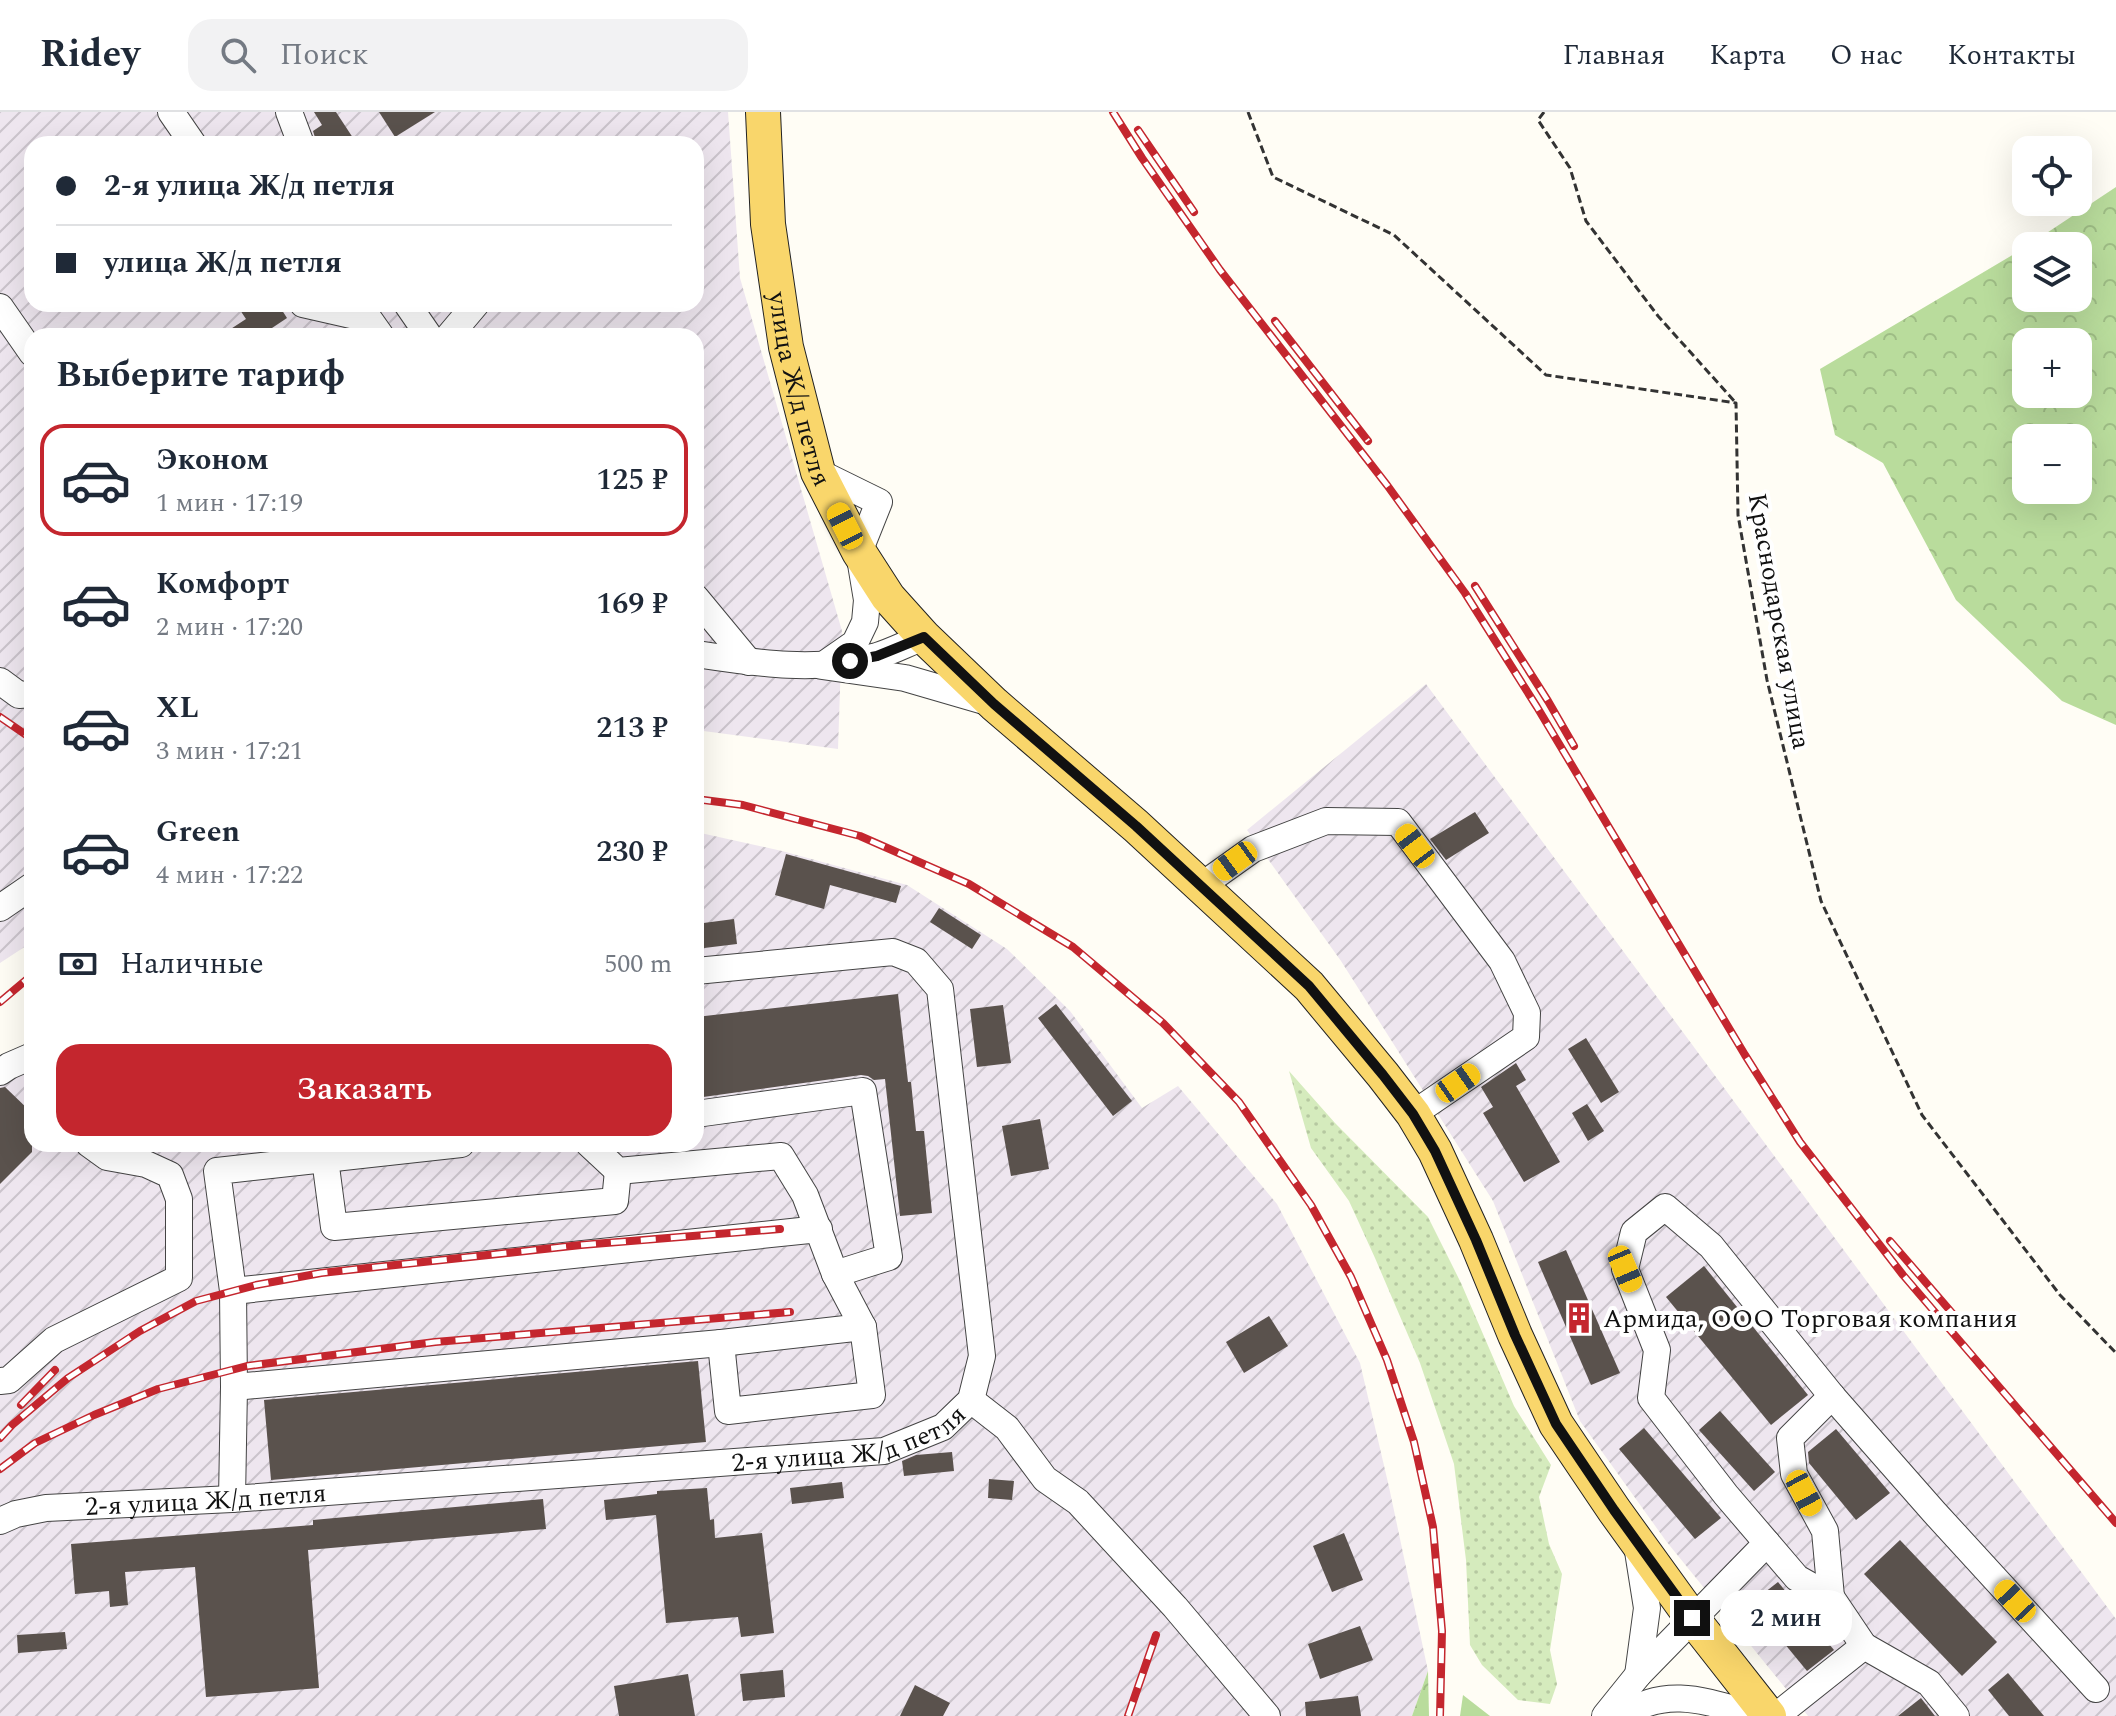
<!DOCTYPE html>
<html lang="ru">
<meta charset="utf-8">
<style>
body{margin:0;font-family:Spectral,serif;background:#f2f2f3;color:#1f2937;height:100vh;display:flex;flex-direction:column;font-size:30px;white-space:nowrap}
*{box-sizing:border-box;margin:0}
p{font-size:26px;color:#747a83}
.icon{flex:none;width:44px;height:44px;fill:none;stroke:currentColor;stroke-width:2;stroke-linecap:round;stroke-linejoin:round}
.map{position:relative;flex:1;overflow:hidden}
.panel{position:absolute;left:24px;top:216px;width:680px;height:824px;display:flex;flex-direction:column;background:#fff;border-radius:24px;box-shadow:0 8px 32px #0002}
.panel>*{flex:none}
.top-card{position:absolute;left:24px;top:24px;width:680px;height:176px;border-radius:24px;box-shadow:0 8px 32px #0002;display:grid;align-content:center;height:176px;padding:0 32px;background:#fff}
.tools{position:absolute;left:2012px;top:24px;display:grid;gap:16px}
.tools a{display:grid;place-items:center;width:80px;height:80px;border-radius:16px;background:#fff;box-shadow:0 8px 32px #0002;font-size:40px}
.end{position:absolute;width:36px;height:36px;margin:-18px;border:10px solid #111;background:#fff;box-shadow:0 0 0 4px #fff}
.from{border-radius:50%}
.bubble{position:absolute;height:56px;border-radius:24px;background:#fff;box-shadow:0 8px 32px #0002;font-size:26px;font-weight:600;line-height:56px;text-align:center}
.car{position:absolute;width:24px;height:48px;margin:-24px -12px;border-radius:10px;box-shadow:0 0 6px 2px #0007;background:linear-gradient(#f5c518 24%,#345 0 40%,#f5c518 0 76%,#345 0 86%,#f5c518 0)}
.top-card b{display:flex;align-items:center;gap:28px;height:76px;font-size:30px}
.top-card b+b{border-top:2px solid #e0e1e3}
.top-card i{width:20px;height:20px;background:#1f2937}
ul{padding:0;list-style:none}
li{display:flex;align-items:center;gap:24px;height:112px;margin:0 16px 12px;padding:0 16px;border:4px solid transparent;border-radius:24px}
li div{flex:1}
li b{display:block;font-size:30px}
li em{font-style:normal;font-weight:600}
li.on{border-color:#c4262e}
li>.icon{width:72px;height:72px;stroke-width:1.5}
h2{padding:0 32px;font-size:36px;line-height:96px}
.pay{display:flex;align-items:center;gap:20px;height:88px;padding:0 32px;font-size:30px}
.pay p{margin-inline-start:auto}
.primary-button{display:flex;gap:16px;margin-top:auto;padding:16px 32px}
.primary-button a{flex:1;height:92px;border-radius:24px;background:#c4262e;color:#fff;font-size:32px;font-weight:600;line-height:92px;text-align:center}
header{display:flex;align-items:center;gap:48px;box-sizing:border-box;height:112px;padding:0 40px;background:#fff;border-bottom:2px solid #e0e1e3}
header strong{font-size:38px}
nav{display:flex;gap:44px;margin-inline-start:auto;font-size:28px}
.search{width:560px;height:72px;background:#f2f2f3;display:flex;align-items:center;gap:20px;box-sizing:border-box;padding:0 28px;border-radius:24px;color:#747a83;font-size:30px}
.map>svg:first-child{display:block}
.industrial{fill:url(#industrial-furrows);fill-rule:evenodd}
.grass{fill:url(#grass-dots)}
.forest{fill:url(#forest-crowns);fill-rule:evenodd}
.building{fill:#5a524d}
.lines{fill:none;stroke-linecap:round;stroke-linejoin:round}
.minor-casing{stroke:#444;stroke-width:28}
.major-casing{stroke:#222;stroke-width:36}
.path{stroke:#333;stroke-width:3;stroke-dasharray:8 4;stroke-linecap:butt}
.minor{stroke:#fff;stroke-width:26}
.major{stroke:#f9d66b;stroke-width:34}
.rail-casing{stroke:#c4262e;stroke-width:8}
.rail{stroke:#fff;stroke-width:5;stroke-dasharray:15;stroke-linecap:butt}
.route{stroke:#111;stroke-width:10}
.labels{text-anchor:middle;stroke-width:8;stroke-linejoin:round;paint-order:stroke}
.street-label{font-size:26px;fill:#111;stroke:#fff}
.poi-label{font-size:26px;fill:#111;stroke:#fff;text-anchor:start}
</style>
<header>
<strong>Ridey</strong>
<div class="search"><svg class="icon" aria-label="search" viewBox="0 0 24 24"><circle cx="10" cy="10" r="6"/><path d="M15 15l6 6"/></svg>Поиск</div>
<nav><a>Главная</a><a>Карта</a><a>О нас</a><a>Контакты</a></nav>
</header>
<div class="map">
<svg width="2116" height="1604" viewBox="0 0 2116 1604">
<defs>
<pattern id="industrial-furrows" width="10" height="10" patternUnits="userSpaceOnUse" patternTransform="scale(2)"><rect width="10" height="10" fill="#eee6ef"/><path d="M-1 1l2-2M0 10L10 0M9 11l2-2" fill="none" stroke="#cbc4cc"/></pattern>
<pattern id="grass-dots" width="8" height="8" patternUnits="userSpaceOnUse" patternTransform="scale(2)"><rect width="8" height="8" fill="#d5ebbd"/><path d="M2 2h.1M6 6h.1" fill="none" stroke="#b6c8a1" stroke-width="1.8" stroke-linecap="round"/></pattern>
<pattern id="forest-crowns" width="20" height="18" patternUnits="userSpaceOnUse" patternTransform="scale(2)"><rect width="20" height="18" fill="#b9dc9c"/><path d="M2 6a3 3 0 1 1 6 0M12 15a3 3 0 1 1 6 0" fill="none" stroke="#9ebc85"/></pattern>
</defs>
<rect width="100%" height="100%" fill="#fffdf5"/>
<g class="industrial">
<path d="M0,0H728L740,166L842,519L838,637L696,618V224H32V830L0,851ZM32,32H696V192H32Z"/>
<polygon points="1426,572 2116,1507 2116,1604 1808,1604 1666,1429 1580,1309 1493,1089 1341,849 1247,718"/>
<polygon points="696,720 782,739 907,773 1007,837 1070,899 1142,996 1178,974 1277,1092 1360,1251 1389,1375 1428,1559 1412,1604 0,1604 0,951 32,932 32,1032 696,1032"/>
</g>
<polygon class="grass" points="1289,959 1335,1011 1428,1105 1461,1171 1514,1294 1551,1353 1539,1385 1549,1432 1562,1462 1550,1538 1557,1572 1550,1592 1518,1588 1482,1553 1470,1533 1466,1448 1454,1352 1420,1251 1375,1146 1349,1089 1311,1036"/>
<g class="forest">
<path d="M2116,75V613L2062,589L1956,488L1883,351L1835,323L1820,257L2026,135V186H2078V134H2027ZM2026,230H2078V282H2026ZM2026,326H2078V378H2026Z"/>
<polygon points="1428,1559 1429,1604 1412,1604"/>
<polygon points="1463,1583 1490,1604 1460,1604"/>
</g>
<g class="building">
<polygon points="314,0 336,0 357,32 317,32 313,19 322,13"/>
<polygon points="379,0 435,0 395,25"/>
<polygon points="236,192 278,192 287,206 260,224 220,224 246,207"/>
<polygon points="1475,700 1489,721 1446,748 1430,727"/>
<polygon points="786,742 901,774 896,791 830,773 824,797 775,783"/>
<polygon points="939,796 981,823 972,837 930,810"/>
<polygon points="734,807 737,832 696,837 696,812"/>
<polygon points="898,882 908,970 911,970 916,1019 924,1019 932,1101 900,1104 885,967 874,968 868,964 861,963 696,986 696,905"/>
<polygon points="1056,892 1132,989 1113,1004 1038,906"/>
<polygon points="1003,893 1011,951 977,955 970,897"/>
<polygon points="1586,926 1619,980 1601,991 1568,937"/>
<polygon points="1516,951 1526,968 1516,974 1560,1050 1524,1070 1483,1001 1493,995 1481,975"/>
<polygon points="5,975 32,1001 32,1040 0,1072 0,976"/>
<polygon points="1587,992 1604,1019 1588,1029 1572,1001"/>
<polygon points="1040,1007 1049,1057 1011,1064 1002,1014"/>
<polygon points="1566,1138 1620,1261 1591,1273 1538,1150"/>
<polygon points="1704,1154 1808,1283 1771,1313 1666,1185"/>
<polygon points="1269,1204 1288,1234 1244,1261 1226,1230"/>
<polygon points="698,1249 706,1330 271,1368 264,1288"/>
<polygon points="1720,1299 1775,1360 1754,1379 1699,1318"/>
<polygon points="1644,1316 1721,1406 1695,1427 1619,1337"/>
<polygon points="1836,1317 1890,1381 1856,1408 1809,1351 1808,1340"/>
<polygon points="952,1340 954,1359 904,1364 902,1349 916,1343"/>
<polygon points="989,1367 1014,1369 1012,1388 988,1386"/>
<polygon points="842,1370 844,1386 792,1392 790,1376"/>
<polygon points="707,1376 710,1408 714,1407 715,1426 762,1421 774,1521 741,1525 738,1505 666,1511 656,1403 606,1408 604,1388 657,1382 657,1379"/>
<polygon points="543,1387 546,1417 308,1438 319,1576 206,1585 195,1455 125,1460 128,1493 110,1495 109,1479 75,1482 71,1432 313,1413 313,1408"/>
<polygon points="1344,1421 1363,1468 1332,1480 1313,1434"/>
<polygon points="1900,1428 1997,1530 1962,1564 1864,1462"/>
<polygon points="1778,1470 1834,1538 1807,1559 1751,1491"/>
<polygon points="1360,1514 1373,1548 1320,1567 1308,1532"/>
<polygon points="65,1520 67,1537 18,1541 17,1523"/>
<polygon points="783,1558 785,1585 743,1589 740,1562"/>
<polygon points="2008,1561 2044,1604 2009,1604 1988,1578"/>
<polygon points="688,1562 695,1604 619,1604 614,1574"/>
<polygon points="915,1573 950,1591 943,1604 900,1604"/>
<polygon points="1358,1584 1361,1604 1306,1604 1305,1590"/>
<polygon points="1921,1586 1935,1604 1898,1604"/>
</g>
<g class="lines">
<defs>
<g id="minor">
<polyline points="171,0 193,32"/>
<polyline points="289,0 301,32"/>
<polyline points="303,192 369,207 381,224"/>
<polyline points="407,192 429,224"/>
<polyline points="0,195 32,241"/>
<polyline points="449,224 476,192"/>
<polyline points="818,360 879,390 859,440 867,488 865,510 855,531 822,554 905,566 991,591"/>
<polyline points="696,486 749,550"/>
<path d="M696,542C755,551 818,561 877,544C893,539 908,531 924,525"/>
<polyline points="0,569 19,583 32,582"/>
<polyline points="1201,774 1253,737 1326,709 1398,710 1502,849 1527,901 1526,925 1413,1002"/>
<polyline points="0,796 32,774"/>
<polyline points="0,960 9,954 32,944"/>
<polyline points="696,1002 863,979 889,1145 835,1162"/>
<polyline points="589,1032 618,1059 781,1044 805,1083 835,1162 863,1215 872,1283 728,1299 721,1231"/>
<polyline points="325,1047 334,1115 615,1089 618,1059"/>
<polyline points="233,1179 819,1117"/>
<polyline points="0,1269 9,1268 54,1228 179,1166 179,1087 170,1063 146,1052 107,1045 89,1032"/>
<polyline points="234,1275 721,1231 863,1215"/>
<polyline points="971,1288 1007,1316 1045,1367 1078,1390 1175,1495 1267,1604"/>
<polyline points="232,1387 234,1275 233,1179 217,1059 461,1032"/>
<path id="s1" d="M0,1409L16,1402L46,1396L232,1387L884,1339L943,1315L971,1288L982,1244L940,877L916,849L893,840L696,859"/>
<polyline points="1637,1433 1647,1496 1638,1563"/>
<polyline points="1831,1485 1825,1419 1794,1362 1790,1326 1832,1284"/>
<polyline points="1864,1534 1831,1485 1797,1466 1726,1383 1651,1286 1657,1238 1625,1157 1634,1120 1665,1095 1711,1134 1832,1284 1934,1400 2096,1577"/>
<polyline points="1605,1604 1638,1563 1767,1431"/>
<path d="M1622,1604C1668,1572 1710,1591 1759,1604"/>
<polyline points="1776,1604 1864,1534 1929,1571 1956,1604"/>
</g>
<g id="major">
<path id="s2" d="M763,0L768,112L786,235L818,360L859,440L888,485L924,525L994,592L1136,714L1309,874L1383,963L1413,1002L1435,1039L1476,1128L1515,1223L1556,1312L1614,1398L1692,1506L1769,1604"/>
</g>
</defs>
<use href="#minor" class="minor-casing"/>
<use href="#major" class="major-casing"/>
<g class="path">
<polyline points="1248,0 1273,65 1394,123 1546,263 1736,291 1738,403 1767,568 1821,789 1922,1003 2060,1183 2116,1241"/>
<polyline points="1544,0 1538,8 1570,56 1586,109 1658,204 1736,291"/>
</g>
<use href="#minor" class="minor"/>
<use href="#major" class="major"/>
<defs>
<g id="rail">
<polyline points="1113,0 1142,46 1220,158 1387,373 1465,481 1537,595 1745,943 1800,1030 1903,1163 2116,1411"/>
<polyline points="1138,18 1194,100"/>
<polyline points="1275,209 1368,329"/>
<polyline points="1475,474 1548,589 1574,634"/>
<polyline points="0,605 32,627"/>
<polyline points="696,687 743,693 860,724 969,772 1073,835 1163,911 1239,990 1311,1093 1351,1165 1387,1248 1414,1330 1433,1415 1442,1519 1440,1604"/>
<polyline points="0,890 32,863"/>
<polyline points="1890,1129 1953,1202"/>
<polyline points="21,1293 55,1258"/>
<polyline points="0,1326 12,1313 68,1266 140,1219 196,1189 256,1173 321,1161 581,1133 780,1117"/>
<polyline points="0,1357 35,1331 94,1303 158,1277 247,1254 435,1230 790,1200"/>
<polyline points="1128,1604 1156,1523"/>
</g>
</defs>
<use href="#rail" class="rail-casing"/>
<use href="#rail" class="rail"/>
</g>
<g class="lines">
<polyline class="route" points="850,549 877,544 924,525 994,592 1136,714 1309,874 1383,963 1413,1002 1435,1039 1476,1128 1515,1223 1556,1312 1614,1398 1692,1506"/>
</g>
<defs>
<symbol id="building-bare" viewBox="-9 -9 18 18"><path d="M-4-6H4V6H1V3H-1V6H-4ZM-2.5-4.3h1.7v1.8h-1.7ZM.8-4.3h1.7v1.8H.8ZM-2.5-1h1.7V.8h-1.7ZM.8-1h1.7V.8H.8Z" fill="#c4262e" stroke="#fff" stroke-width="2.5" paint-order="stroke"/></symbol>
</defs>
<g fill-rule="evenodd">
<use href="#building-bare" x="1557" y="1184" width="44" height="44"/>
</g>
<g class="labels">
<g class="street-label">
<text dy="9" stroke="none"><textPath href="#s2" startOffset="280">улица Ж/д петля</textPath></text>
<text transform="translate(1780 509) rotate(80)" y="9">Краснодарская улица</text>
<text dy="9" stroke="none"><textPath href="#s1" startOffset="856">2-я улица Ж/д петля</textPath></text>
<text dy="9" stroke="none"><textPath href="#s1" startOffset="208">2-я улица Ж/д петля</textPath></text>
</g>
<g class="poi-label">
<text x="1603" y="1215">Армида, ООО Торговая компания</text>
</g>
</g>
</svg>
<div class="tools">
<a><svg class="icon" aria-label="locate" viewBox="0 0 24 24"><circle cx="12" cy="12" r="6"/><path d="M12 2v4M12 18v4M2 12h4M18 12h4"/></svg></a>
<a><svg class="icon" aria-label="layers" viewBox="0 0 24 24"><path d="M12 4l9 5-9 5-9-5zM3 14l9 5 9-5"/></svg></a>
<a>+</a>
<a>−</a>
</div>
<i class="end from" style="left:850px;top:549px"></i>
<i class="end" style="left:1692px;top:1506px"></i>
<div class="bubble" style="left:1720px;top:1478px;width:132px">2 мин</div>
<i class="car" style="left:845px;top:414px;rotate:333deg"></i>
<i class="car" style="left:1415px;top:734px;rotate:323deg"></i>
<i class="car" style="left:1235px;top:749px;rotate:234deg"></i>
<i class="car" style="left:1458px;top:971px;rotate:55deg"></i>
<i class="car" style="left:1625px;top:1157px;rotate:157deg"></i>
<i class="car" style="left:1804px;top:1381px;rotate:152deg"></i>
<i class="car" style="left:2015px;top:1489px;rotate:317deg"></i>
<div class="top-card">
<b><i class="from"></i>2-я улица Ж/д петля</b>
<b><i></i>улица Ж/д петля</b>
</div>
<section class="panel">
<h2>Выберите тариф</h2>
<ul>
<li class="on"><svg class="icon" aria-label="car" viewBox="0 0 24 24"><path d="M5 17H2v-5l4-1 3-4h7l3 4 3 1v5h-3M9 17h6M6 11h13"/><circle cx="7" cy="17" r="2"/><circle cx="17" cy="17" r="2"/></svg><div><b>Эконом</b><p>1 мин · 17:19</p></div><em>125 ₽</em></li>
<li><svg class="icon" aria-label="car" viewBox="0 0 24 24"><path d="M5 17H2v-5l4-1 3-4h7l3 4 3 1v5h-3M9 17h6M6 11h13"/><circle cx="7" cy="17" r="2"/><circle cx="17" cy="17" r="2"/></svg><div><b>Комфорт</b><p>2 мин · 17:20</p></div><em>169 ₽</em></li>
<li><svg class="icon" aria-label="car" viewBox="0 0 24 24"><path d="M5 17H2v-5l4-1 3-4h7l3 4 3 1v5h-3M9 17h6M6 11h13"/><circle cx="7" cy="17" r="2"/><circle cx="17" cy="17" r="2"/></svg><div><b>XL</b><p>3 мин · 17:21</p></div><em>213 ₽</em></li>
<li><svg class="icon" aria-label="car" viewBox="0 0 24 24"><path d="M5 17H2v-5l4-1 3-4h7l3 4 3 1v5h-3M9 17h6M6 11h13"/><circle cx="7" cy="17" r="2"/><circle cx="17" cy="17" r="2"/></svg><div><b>Green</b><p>4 мин · 17:22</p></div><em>230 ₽</em></li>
</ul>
<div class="pay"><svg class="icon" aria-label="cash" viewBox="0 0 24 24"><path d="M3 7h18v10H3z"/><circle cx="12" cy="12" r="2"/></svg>Наличные<p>500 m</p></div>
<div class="primary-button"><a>Заказать</a></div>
</section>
</div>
